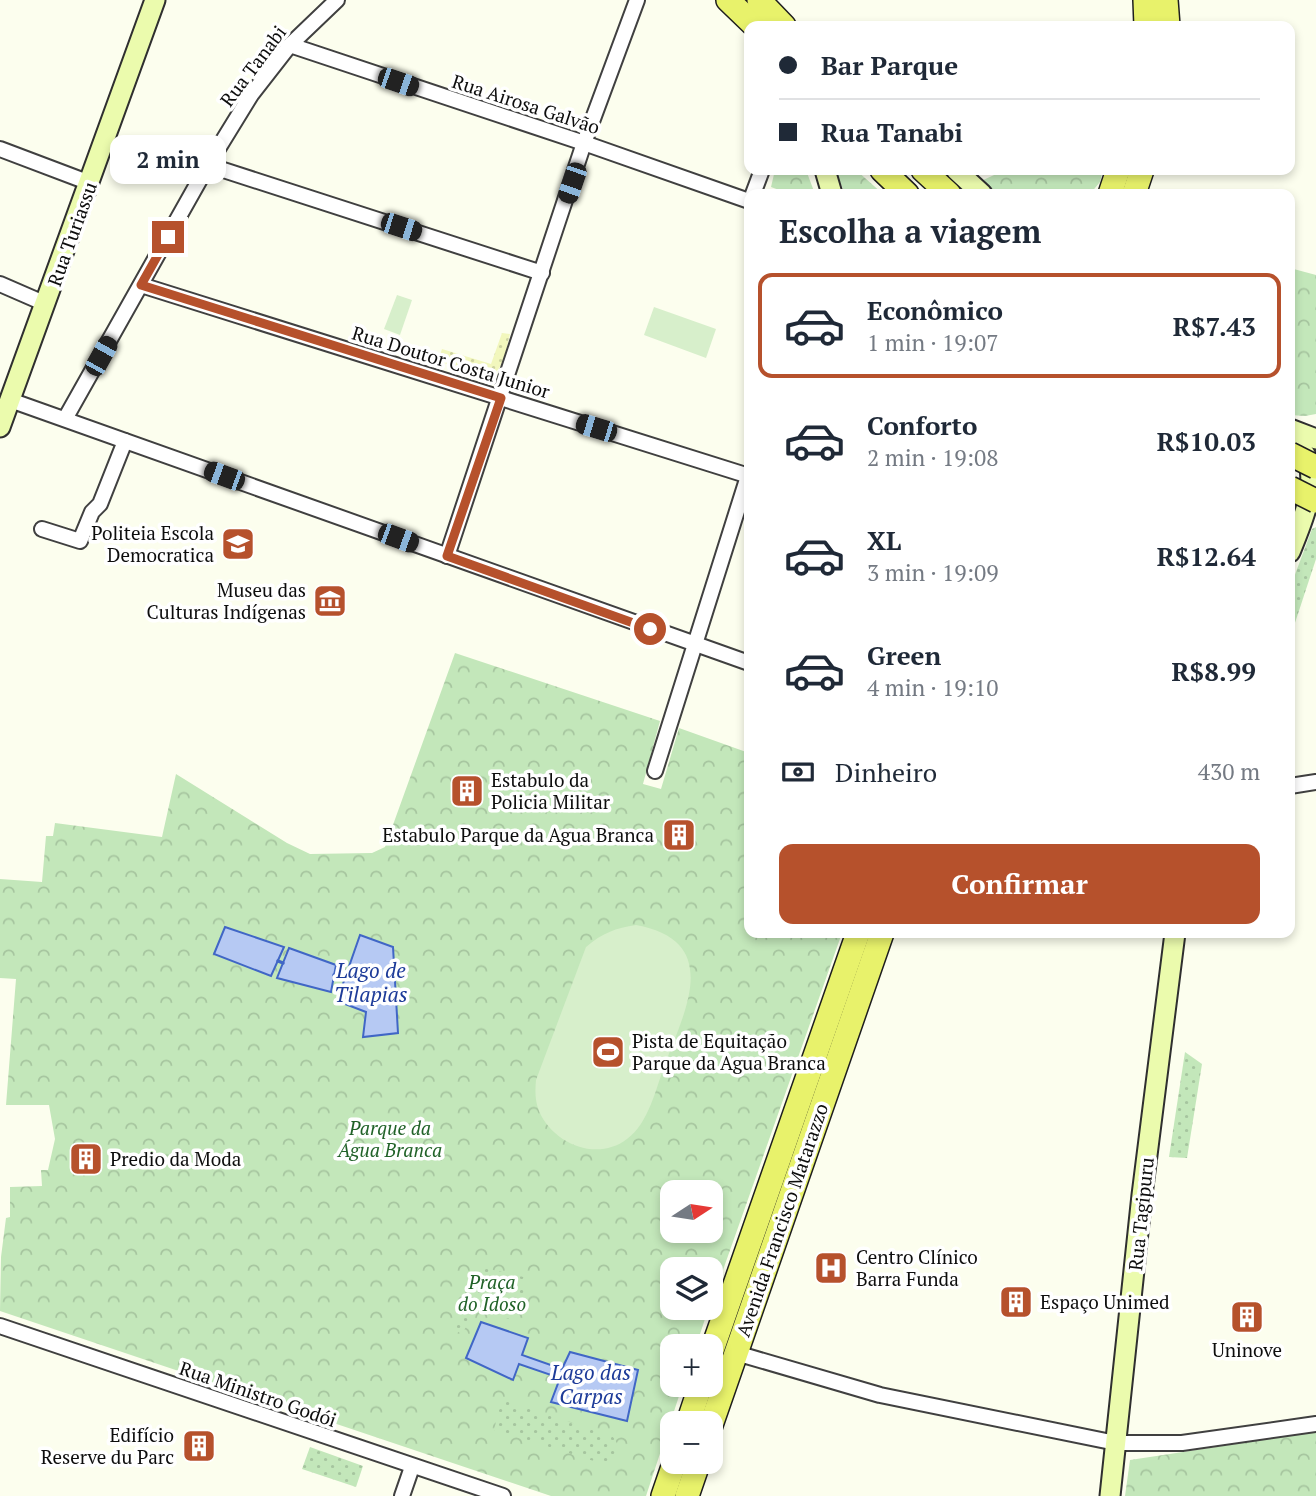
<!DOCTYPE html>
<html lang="pt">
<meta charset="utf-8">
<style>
body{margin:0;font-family:"PT Serif",serif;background:#f6f6f7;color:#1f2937;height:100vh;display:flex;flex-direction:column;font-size:26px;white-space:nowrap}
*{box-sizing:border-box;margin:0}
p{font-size:23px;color:#747a83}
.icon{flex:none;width:38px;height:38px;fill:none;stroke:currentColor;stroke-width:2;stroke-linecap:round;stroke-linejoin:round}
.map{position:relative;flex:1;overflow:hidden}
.drawer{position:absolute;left:744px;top:189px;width:551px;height:749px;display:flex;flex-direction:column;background:#fff;border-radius:14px;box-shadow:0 4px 10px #0003}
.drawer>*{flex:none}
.banner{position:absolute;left:744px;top:21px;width:551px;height:154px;border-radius:14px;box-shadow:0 4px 10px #0003;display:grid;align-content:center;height:154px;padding:0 35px;background:#fff}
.needle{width:46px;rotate:78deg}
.controls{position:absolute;left:660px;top:1180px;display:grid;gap:14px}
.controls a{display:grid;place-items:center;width:63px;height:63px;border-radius:14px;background:#fff;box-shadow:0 4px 10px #0003;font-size:35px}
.end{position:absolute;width:32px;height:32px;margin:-16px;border:9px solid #b6512c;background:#fff;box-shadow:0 0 0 4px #fff}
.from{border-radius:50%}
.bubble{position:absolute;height:49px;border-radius:14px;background:#fff;box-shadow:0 4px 10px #0003;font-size:23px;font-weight:800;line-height:49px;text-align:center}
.car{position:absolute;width:21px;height:42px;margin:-21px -10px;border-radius:9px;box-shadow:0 0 5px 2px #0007;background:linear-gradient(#222 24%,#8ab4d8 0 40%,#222 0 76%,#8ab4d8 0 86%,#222 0)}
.banner b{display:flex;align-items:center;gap:24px;height:66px;font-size:26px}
.banner b+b{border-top:2px solid #e0e1e3}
.banner i{width:18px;height:18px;background:#1f2937}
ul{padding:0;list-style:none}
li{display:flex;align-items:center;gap:21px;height:105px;margin:0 14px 10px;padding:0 21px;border:4px solid transparent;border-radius:14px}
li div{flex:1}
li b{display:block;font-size:26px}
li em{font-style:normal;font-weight:800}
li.current{border-color:#b6512c}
li>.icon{width:63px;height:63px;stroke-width:1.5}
h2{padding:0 35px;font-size:32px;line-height:84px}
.pay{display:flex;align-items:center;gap:18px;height:77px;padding:0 35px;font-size:26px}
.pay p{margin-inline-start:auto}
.button{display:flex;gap:14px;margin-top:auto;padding:14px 35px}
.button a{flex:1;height:80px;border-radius:14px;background:#b6512c;color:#fff;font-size:28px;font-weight:800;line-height:80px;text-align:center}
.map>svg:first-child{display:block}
.sand{fill:url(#sand-dots)}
.park{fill:url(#park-crowns);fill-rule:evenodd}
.garden{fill:url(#garden-dots)}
.pitch{fill:#d7efcb}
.water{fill:#b6c9f3;stroke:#4066c6;stroke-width:2}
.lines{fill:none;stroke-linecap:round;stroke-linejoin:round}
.stream{stroke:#4066c6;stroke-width:3.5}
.street-casing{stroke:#404040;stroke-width:18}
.secondary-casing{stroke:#2f2f2f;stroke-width:23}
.primary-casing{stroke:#1e1e1e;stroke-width:26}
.street{stroke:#fff;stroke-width:14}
.secondary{stroke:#ebfbad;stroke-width:19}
.primary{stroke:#e8f26b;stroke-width:23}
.primary-bridge-casing{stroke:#1e1e1e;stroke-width:26;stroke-linecap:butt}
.primary-bridge{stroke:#e8f26b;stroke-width:23}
.route{stroke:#b6512c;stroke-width:9}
.labels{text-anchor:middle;stroke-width:7;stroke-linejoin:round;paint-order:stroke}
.street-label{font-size:19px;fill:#0d0d0d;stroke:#fff}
.poi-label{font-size:19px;fill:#0d0d0d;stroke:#fff;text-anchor:start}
.park-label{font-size:19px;font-style:italic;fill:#216228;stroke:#fff}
.water-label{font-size:21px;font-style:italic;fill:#1d3b99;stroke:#fff}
</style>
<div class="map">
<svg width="1316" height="1496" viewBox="0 0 1316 1496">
<defs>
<pattern id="sand-dots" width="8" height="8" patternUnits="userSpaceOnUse" patternTransform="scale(1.75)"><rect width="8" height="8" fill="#f2f7bd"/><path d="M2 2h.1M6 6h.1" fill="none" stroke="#ced3a1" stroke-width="1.8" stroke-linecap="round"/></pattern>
<pattern id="park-crowns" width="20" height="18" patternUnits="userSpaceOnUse" patternTransform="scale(1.75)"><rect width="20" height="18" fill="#c3e7ba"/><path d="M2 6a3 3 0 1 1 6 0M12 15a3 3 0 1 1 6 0" fill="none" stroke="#a6c59f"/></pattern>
<pattern id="garden-dots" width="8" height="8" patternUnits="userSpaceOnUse" patternTransform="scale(1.75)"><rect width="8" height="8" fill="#c3e7ba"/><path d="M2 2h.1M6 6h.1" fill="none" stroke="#a6c59f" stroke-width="1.8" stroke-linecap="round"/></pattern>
</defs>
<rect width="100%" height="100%" fill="#fcfeee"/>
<path class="sand" d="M502,333L510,334C506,348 504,374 487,376L438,361L442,349L491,364Z"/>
<g class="park">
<polygon points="775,170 806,170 815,194 790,194 771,187"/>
<polygon points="835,170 856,170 883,194 845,194"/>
<polygon points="1005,170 1103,170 1100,182 1090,194 995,194 981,181"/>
<polygon points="1290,268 1316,275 1316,414 1305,416 1290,415"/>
<path d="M455,653L660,721L643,784L661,789L679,728L749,753V933H842L711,1304L710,1269H672V1307H709L696,1346H672V1384H683L646,1496H551L0,1311L1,1257L6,1218L10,1217V1187L42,1186L41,1170H48L55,1139L49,1105H6L16,979L0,978V879L42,882L46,836H53L55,823L162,837L176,774L287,843L310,854L372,853L385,847ZM672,1192H710V1230H672Z"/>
<polygon points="1316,1432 1316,1496 1125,1496 1130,1460"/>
</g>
<g class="garden">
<polygon points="1316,527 1316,559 1290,638 1290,588 1312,529"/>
<polygon points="1185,1052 1202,1064 1187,1158 1169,1157"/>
<polygon points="476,1266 528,1278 515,1320 474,1312 462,1334 451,1328"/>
<path d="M502,1399L613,1437C621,1447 618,1452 614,1463L597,1462L494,1430Z"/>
<polygon points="310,1447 363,1466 356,1487 302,1469"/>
</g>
<g class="pitch">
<polygon points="397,295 412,300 400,335 384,329"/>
<polygon points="654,307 716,329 706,358 644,335"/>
<path d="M636,925C722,941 686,1009 665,1064C656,1088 649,1123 627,1139C597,1162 553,1144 539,1111C535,1101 535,1091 536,1080L586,947C602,933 616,928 636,925Z"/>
</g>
<g class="water">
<polygon points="225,927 284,947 271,976 214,954"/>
<polygon points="360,935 393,947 398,1033 363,1037 366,1012 337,1001"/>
<polygon points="289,948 336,965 331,992 277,978"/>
<polygon points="481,1322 528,1338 522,1355 562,1369 570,1352 638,1370 627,1421 551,1402 560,1378 519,1364 513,1380 466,1358"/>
</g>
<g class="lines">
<g class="stream">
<polyline points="278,961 283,963"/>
<polyline points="334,975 345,979"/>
</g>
<defs>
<g id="street">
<polyline points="290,45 584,143 749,201"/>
<polyline points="0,149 90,183"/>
<polyline points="208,165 542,273"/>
<polyline points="753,194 762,170"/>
<polyline points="0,284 46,304"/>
<polyline points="141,285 749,476"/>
<polyline points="10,400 749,663"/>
<polyline points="65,419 208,165 251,95 290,45 337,0"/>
<polyline points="42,529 80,541 92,512 100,504 125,441"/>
<polyline points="447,556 584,143 637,0"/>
<polyline points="655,771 749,473"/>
<polyline points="1290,786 1316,782"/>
<polyline points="0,1326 503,1496"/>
<polyline points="736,1353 880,1395 1116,1443 1182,1443 1316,1424"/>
<polyline points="402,1496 412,1467"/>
</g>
<g id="secondary">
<polyline points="825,170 832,194"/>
<polyline points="956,170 982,194"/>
<polyline points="0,427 155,0"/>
<polyline points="1290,429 1316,439"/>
<path d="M1290,435C1297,443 1305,452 1309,462C1316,491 1301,525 1290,552"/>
<polyline points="1110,1496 1142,1195 1175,933"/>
</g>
<g id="primary">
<polyline points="728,0 755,26"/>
<polyline points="759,0 784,26"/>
<polyline points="1145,0 1146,26"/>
<polyline points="1166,0 1168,26"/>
<polyline points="882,170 907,194"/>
<polyline points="923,170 949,194"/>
<polyline points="1110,194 1118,170"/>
<polyline points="1134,194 1142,170"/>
<polyline points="710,1356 858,933"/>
<polyline points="688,1423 701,1384"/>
<polyline points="710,1428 882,933"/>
<polyline points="663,1496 675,1461"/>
<polyline points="687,1496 699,1461"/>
</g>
</defs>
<use href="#street" class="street-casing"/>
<use href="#secondary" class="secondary-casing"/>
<use href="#primary" class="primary-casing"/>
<use href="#street" class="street"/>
<use href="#secondary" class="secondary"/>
<use href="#primary" class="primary"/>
<defs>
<g id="primary-bridge">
<polyline points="1290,454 1316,467"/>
<polyline points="1290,488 1316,501"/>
</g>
</defs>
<use href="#primary-bridge" class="primary-bridge-casing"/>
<use href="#primary-bridge" class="primary-bridge"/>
</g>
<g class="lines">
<polyline class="route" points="168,237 141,285 501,398 447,556 650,629"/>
</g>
<defs>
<symbol id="school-square" viewBox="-11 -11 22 22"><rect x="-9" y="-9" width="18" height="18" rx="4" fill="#b6512c" stroke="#fff"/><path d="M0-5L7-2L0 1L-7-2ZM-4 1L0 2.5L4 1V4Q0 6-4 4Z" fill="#fff"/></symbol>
<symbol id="museum-square" viewBox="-11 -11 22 22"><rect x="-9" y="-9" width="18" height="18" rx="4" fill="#b6512c" stroke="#fff"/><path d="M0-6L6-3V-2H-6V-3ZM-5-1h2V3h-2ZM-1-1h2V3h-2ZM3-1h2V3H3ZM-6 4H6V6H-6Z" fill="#fff"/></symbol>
<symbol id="building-square" viewBox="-11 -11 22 22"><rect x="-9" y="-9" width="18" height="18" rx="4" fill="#b6512c" stroke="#fff"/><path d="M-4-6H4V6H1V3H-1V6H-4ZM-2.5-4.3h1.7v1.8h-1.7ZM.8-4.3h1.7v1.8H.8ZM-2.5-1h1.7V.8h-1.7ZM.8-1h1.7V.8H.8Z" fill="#fff"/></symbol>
<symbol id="stadium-square" viewBox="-11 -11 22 22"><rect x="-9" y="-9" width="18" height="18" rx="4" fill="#b6512c" stroke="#fff"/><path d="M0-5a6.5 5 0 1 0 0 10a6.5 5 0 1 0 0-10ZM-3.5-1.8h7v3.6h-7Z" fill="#fff"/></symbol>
<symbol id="hospital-square" viewBox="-11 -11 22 22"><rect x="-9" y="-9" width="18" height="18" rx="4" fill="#b6512c" stroke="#fff"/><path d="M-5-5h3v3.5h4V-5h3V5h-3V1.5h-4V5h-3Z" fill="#fff"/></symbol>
</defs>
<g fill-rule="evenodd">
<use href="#school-square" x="219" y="525" width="38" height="38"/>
<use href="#museum-square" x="311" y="582" width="38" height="38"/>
<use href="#building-square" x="448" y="772" width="38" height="38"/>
<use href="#building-square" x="660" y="816" width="38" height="38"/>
<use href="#stadium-square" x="589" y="1033" width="38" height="38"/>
<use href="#building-square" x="67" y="1140" width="38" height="38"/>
<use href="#hospital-square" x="812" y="1249" width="38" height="38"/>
<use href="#building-square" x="997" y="1283" width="38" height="38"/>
<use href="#building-square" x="1228" y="1298" width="38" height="38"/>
<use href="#building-square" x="180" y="1427" width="38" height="38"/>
</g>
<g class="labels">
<g class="street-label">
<text transform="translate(253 66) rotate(-53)" y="7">Rua Tanabi</text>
<text transform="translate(526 104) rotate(18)" y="7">Rua Airosa Galvão</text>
<text transform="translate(72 234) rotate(-70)" y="7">Rua Turiassu</text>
<text transform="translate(451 362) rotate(17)" y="7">Rua Doutor Costa Junior</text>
<text transform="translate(1141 1214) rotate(-84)" y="7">Rua Tagipuru</text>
<text transform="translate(782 1220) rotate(-71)" y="7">Avenida Francisco Matarazzo</text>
<text transform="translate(258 1394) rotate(19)" y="7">Rua Ministro Godói</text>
</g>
<g class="poi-label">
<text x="214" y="540" text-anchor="end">Politeia Escola<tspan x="214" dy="22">Democratica</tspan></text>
<text x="306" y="597" text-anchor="end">Museu das<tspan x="306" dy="22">Culturas Indígenas</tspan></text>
<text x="491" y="787">Estabulo da<tspan x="491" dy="22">Policia Militar</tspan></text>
<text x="654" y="842" text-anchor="end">Estabulo Parque da Agua Branca</text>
<text x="632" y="1048">Pista de Equitação<tspan x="632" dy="22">Parque da Agua Branca</tspan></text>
<text x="110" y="1166">Predio da Moda</text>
<text x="856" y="1264">Centro Clínico<tspan x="856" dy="22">Barra Funda</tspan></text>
<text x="1040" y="1309">Espaço Unimed</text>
<text x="1247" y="1357" text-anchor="middle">Uninove</text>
<text x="174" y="1442" text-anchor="end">Edifício<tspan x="174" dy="22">Reserve du Parc</tspan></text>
</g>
<g class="park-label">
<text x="390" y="1135">Parque da<tspan x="390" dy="22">Água Branca</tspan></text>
<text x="492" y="1289">Praça<tspan x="492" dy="22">do Idoso</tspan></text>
</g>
<g class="water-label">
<text x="371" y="978">Lago de<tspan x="371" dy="24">Tilapias</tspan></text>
<text x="591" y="1380">Lago das<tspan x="591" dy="24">Carpas</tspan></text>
</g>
</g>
</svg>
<div class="controls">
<a><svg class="needle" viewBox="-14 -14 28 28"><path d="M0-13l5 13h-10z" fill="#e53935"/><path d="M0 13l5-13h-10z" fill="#747a83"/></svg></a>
<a><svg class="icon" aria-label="layers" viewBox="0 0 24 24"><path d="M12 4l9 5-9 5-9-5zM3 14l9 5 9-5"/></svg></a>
<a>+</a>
<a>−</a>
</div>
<i class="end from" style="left:650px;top:629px"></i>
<i class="end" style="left:168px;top:237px"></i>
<div class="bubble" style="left:110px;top:135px;width:116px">2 min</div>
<i class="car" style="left:398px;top:82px;rotate:109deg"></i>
<i class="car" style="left:572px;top:183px;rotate:199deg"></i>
<i class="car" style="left:401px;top:227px;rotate:108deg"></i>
<i class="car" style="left:101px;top:356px;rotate:29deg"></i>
<i class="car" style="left:596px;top:428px;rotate:287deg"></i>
<i class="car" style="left:224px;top:476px;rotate:290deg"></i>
<i class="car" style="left:398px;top:538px;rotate:110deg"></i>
<div class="banner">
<b><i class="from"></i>Bar Parque</b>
<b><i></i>Rua Tanabi</b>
</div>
<section class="drawer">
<h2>Escolha a viagem</h2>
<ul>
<li class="current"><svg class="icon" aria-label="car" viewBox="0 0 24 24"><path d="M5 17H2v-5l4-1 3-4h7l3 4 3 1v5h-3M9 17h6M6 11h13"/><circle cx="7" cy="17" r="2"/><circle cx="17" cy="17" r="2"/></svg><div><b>Econômico</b><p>1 min · 19:07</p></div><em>R$7.43</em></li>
<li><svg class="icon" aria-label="car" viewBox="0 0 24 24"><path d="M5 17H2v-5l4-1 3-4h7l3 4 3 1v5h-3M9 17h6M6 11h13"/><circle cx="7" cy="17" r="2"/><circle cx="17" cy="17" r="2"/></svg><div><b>Conforto</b><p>2 min · 19:08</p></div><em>R$10.03</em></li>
<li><svg class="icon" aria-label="car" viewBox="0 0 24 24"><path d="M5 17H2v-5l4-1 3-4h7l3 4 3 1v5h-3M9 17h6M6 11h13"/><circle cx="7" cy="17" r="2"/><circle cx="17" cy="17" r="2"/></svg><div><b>XL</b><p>3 min · 19:09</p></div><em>R$12.64</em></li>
<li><svg class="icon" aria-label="car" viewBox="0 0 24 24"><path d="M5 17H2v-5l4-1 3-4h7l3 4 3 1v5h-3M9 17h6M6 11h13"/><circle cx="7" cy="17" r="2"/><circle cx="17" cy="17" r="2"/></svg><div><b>Green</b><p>4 min · 19:10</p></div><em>R$8.99</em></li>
</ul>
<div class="pay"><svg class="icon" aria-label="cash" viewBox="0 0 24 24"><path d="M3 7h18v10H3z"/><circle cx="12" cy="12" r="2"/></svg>Dinheiro<p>430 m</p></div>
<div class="button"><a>Confirmar</a></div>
</section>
</div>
